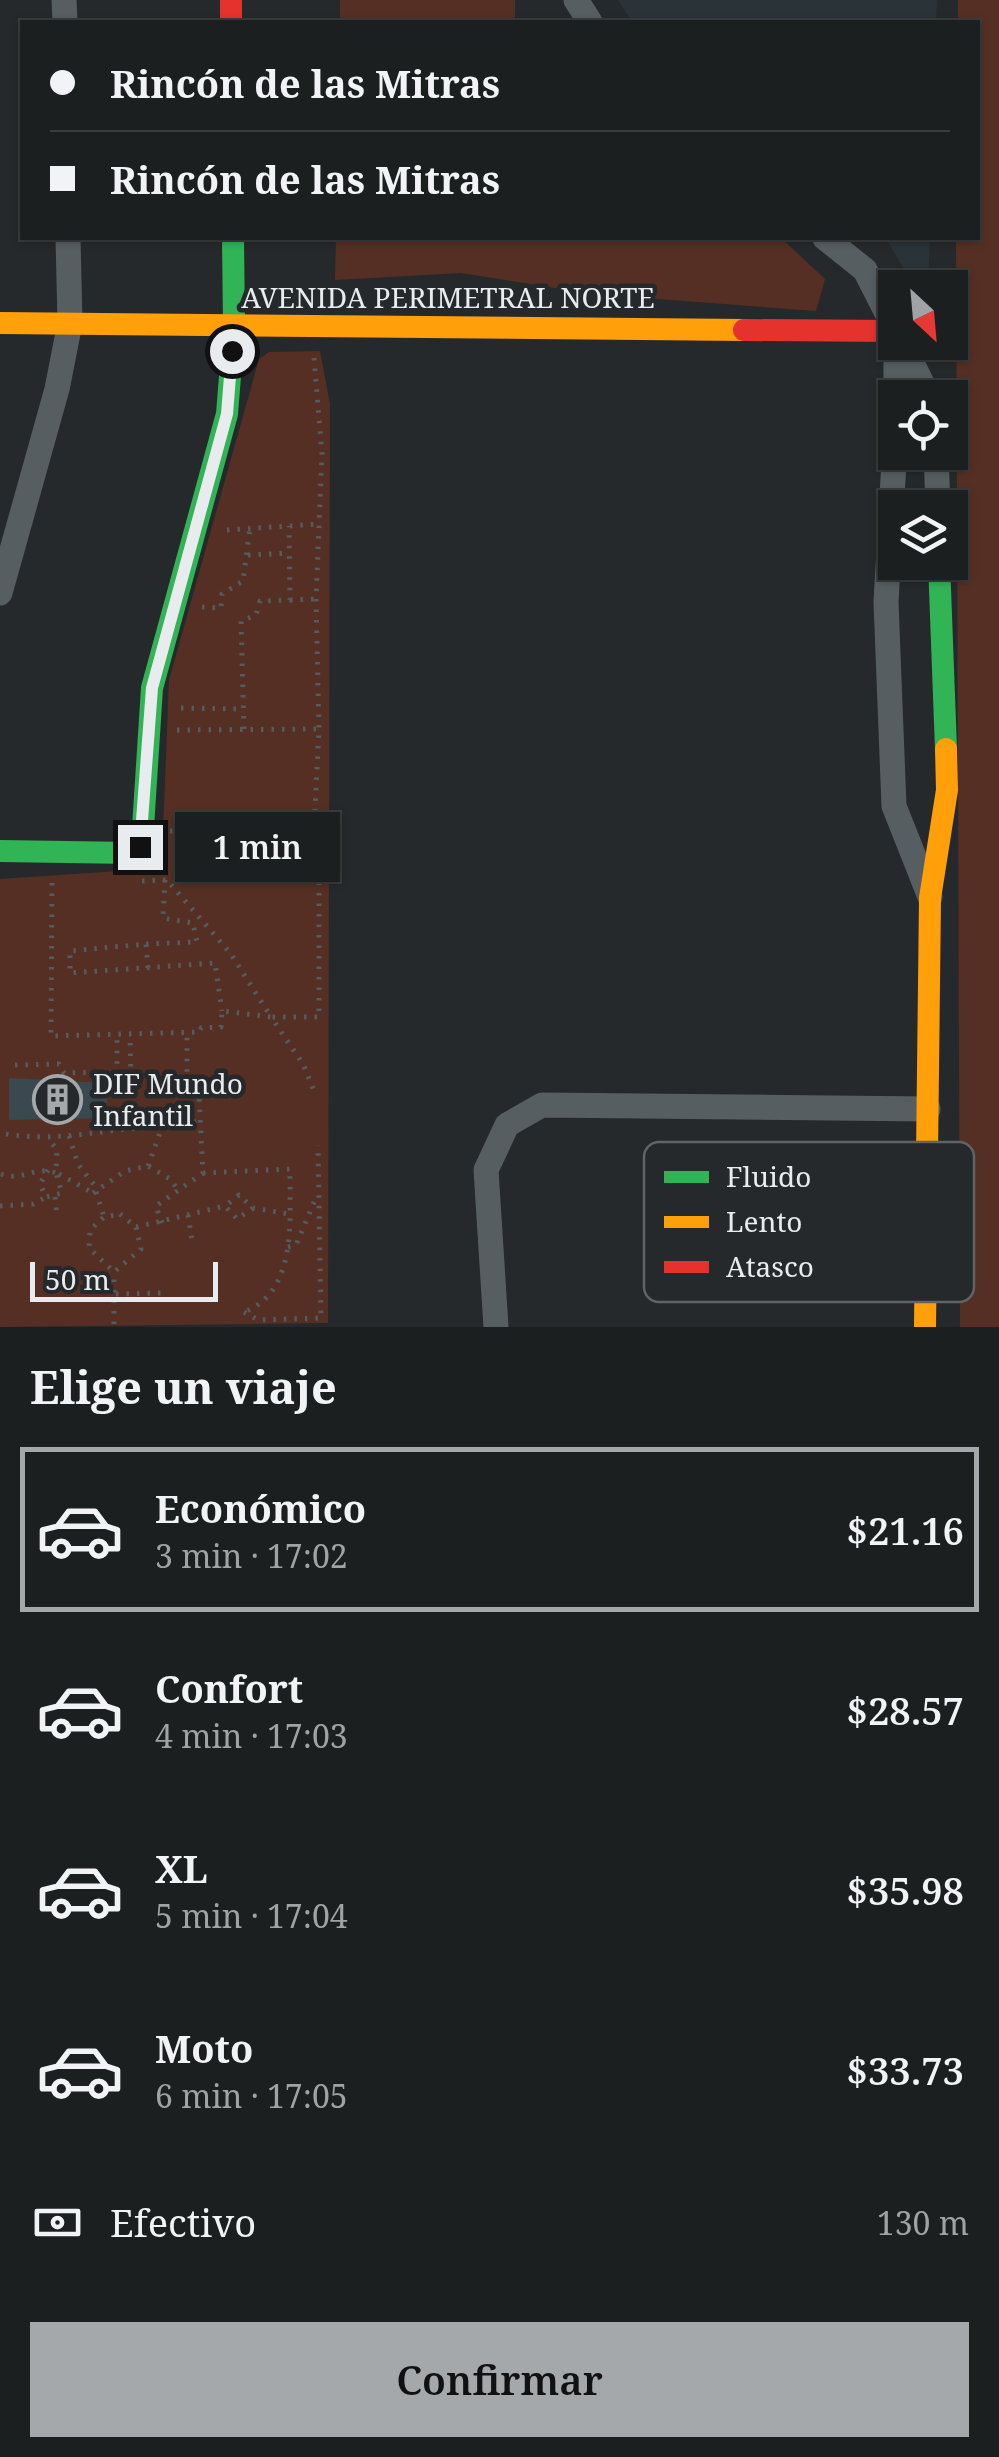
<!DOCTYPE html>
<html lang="es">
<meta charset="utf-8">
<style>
body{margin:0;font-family:"Noto Serif",serif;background:#292c2d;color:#f1f3f6;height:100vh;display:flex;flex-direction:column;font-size:38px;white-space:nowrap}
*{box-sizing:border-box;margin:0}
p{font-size:32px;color:#a0a2a5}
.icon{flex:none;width:55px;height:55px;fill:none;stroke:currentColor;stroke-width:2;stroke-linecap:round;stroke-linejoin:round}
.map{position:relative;height:1327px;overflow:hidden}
.panel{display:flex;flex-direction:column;background:#1c1f20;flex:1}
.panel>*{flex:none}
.hud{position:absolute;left:20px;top:20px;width:960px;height:220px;border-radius:0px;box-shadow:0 2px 8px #0004,0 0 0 2px #3a3d3e;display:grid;align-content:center;height:220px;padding:0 30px;background:#1c1f20}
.needle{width:65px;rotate:154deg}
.tools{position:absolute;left:878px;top:270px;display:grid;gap:20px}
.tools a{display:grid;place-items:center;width:90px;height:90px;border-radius:0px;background:#1c1f20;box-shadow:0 2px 8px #0004,0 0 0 2px #3a3d3e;font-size:50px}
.scale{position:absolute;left:30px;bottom:25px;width:188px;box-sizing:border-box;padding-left:10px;border:5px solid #e9ecee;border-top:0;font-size:28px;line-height:35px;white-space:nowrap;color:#e9ecee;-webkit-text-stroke:8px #25292c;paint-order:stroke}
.end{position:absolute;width:45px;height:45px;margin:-22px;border:12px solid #e9ecee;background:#111;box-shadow:0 0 0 5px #111}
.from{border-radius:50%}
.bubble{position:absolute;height:70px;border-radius:0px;background:#1c1f20;box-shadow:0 2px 8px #0004,0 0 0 2px #3a3d3e;font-size:32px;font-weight:600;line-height:70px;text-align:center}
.hud b{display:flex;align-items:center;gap:35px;height:95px;font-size:38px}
.hud b+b{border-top:2px solid #3a3d3e}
.hud i{width:25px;height:25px;background:#f1f3f6}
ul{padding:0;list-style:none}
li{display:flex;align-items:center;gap:30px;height:165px;margin:0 20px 15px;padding:0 10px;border:5px solid transparent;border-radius:0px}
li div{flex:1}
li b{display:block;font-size:38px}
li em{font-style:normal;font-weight:600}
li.active{border-color:#a5a8aa}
li>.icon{width:90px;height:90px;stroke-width:1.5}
h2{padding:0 30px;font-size:45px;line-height:120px}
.pay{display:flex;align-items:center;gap:25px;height:110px;padding:0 30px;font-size:38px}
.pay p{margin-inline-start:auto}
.cta{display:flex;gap:20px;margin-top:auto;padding:20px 30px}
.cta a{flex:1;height:115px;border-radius:0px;background:#a5a8aa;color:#111;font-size:40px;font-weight:600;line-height:115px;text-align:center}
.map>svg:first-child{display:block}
.built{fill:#293338}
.green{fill:#552f23}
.building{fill:#3a484f}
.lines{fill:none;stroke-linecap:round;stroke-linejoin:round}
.path{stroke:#565b5f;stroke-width:5;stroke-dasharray:2.5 8;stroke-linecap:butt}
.street{stroke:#575e62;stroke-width:25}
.fast{stroke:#30b455;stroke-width:22}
.slow{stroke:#ff9f0a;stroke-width:22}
.jam{stroke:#e5322d;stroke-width:22}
.route{stroke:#e9ecee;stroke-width:12}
.labels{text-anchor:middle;stroke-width:9;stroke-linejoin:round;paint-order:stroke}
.street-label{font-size:28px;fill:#e9ecee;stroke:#25292c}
.poi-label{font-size:28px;fill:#e9ecee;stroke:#25292c;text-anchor:start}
.key{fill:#25292c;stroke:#606466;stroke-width:2.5}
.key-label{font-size:28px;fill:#e9ecee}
</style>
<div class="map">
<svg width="999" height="1327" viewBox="0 0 999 1327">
<rect width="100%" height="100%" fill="#26292b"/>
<g class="built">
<polygon points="618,0 937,0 936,22 632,22"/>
<polygon points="886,238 930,238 928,287 914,287"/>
</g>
<g class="green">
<rect x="340" y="0" width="175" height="22"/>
<polygon points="958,0 999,0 999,1327 960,1327 956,238 978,238 978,22 958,22"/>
<polygon points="336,238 781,238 825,279 816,311 592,294 461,273 335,280"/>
<polygon points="320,351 330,404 328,1323 0,1327 0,879 149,869 162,857 169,680 259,359 269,352"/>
</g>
<polygon class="building" points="9,1078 107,1083 107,1118 9,1120"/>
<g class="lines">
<g class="path">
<polyline points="314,358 322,454 316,599 319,729 314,830 319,881"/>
<polyline points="227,530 319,524"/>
<polyline points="248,555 290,553"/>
<polyline points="290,600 316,599"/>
<polyline points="202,607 221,608 222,594 243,581 250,528"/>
<polyline points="181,708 243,709"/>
<polyline points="244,729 241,621 256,615 260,601 290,600 289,526"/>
<polyline points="177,730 319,729"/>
<polyline points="263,829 314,830"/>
<polyline points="170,831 227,830"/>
<polyline points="142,881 167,880 319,881 319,1017 271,1017 231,954 167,880"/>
<polyline points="52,883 51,1036 200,1032 201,1028 221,1027 222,1011 271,1017 303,1064 314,1091"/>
<polyline points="146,944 197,942 193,923 163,918 166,862"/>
<polyline points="148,968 146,944 70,951 70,973 215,963 222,1011"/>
<polyline points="15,1065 59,1064 64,1073 117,1072 117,1036"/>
<polyline points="124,1129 131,1077 130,1035"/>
<path d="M6,1134C45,1140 78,1135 118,1130C145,1127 170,1128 198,1121"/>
<polyline points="69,1136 78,1164 94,1185 104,1217"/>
<polyline points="148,1166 161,1130"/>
<polyline points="48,1170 40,1184 46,1197 62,1193 56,1173"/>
<path d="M203,1173L290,1169C289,1217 299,1291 244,1312"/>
<path d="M1,1174C20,1182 37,1165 56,1173L57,1149L49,1140"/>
<polyline points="59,1174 93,1193"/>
<polyline points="93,1193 125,1171 148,1166 170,1179 179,1191"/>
<polyline points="55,1197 57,1215"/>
<polyline points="0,1206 33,1204 46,1197"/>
<polyline points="253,1208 237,1219 225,1206 239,1195 253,1208 289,1214"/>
<polygon points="120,1214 136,1227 141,1249 114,1272 89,1248 90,1230 104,1217"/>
<polyline points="188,1215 192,1240"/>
<polyline points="162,1223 156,1206 203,1173 198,1078 187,1079 187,1033"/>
<polyline points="136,1227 225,1206"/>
<polyline points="288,1247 296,1245 315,1200"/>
<polyline points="116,1294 162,1293"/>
<polyline points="244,1312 258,1320 321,1318 318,1145"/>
<polyline points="114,1324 114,1272"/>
</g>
<g class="street">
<polyline points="64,0 65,22"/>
<polyline points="576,0 590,22"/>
<polyline points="825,238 865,270 895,329"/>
<polyline points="896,342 896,398"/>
<polyline points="902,342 929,398"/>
<polyline points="895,444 886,602 894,806 930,897"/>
<polyline points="936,452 938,508"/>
<polyline points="0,593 57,389 70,323 68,238"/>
<polyline points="496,1327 486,1170 507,1125 542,1105 928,1109"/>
</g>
<g class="fast">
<polyline points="939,562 946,749"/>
<polyline points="0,851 132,853 142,843 152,688 227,414 234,326 233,238"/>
</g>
<g class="slow">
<polyline points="0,323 744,330"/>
<polyline points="925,1327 930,898 947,790 946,749"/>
</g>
<g class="jam">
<polyline points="231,0 231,22"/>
<polyline points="744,330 895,331"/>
</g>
</g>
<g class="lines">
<polyline class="route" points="140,847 152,688 227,414 232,351"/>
</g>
<defs>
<symbol id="building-ring" viewBox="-11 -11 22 22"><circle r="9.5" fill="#25292c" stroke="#a5a8aa" stroke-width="1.5"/><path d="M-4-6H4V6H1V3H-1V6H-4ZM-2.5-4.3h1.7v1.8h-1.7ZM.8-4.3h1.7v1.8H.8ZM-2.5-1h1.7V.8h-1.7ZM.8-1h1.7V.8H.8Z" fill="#a5a8aa"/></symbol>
</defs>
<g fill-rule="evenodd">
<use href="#building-ring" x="30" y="1072" width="55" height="55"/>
</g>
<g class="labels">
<g class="street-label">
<text x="448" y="308">AVENIDA PERIMETRAL NORTE</text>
</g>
<g class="poi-label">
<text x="93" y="1094">DIF Mundo<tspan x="93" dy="32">Infantil</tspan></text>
</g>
</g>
<rect x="644" y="1142" width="330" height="160" rx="15" class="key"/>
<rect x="664" y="1171" width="45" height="12" fill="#30b455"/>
<rect x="664" y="1216" width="45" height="12" fill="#ff9f0a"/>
<rect x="664" y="1261" width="45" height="12" fill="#e5322d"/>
<g class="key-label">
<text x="726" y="1187">Fluido</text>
<text x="726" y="1232">Lento</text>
<text x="726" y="1277">Atasco</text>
</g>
</svg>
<div class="tools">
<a><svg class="needle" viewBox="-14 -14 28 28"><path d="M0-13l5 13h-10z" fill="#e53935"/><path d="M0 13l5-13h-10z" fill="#a0a2a5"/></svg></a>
<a><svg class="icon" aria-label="locate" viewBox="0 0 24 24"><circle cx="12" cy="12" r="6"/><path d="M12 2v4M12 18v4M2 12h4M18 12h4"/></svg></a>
<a><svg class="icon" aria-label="layers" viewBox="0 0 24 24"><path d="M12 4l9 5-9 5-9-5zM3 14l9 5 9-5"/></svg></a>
</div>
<div class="scale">50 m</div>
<i class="end from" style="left:232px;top:351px"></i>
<i class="end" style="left:140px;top:847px"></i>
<div class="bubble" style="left:175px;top:812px;width:165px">1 min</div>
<div class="hud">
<b><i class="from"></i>Rincón de las Mitras</b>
<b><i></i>Rincón de las Mitras</b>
</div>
</div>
<section class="panel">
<h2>Elige un viaje</h2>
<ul>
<li class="active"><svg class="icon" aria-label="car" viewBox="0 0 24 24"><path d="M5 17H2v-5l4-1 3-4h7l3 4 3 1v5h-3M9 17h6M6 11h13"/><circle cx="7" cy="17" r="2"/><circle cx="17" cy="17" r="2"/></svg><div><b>Económico</b><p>3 min · 17:02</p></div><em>$21.16</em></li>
<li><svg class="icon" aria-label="car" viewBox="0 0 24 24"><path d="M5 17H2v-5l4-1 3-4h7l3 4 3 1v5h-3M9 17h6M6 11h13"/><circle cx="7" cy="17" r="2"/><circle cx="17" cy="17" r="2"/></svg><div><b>Confort</b><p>4 min · 17:03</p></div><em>$28.57</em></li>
<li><svg class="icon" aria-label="car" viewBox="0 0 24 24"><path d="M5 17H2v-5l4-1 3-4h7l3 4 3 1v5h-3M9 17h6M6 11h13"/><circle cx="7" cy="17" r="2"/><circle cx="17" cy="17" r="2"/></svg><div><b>XL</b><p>5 min · 17:04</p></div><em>$35.98</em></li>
<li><svg class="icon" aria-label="car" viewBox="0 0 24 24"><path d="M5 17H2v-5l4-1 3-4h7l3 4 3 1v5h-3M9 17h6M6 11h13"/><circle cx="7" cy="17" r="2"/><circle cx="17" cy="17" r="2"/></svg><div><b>Moto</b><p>6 min · 17:05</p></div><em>$33.73</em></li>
</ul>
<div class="pay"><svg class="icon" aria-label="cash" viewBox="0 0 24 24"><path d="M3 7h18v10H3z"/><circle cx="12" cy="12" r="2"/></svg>Efectivo<p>130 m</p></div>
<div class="cta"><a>Confirmar</a></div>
</section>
